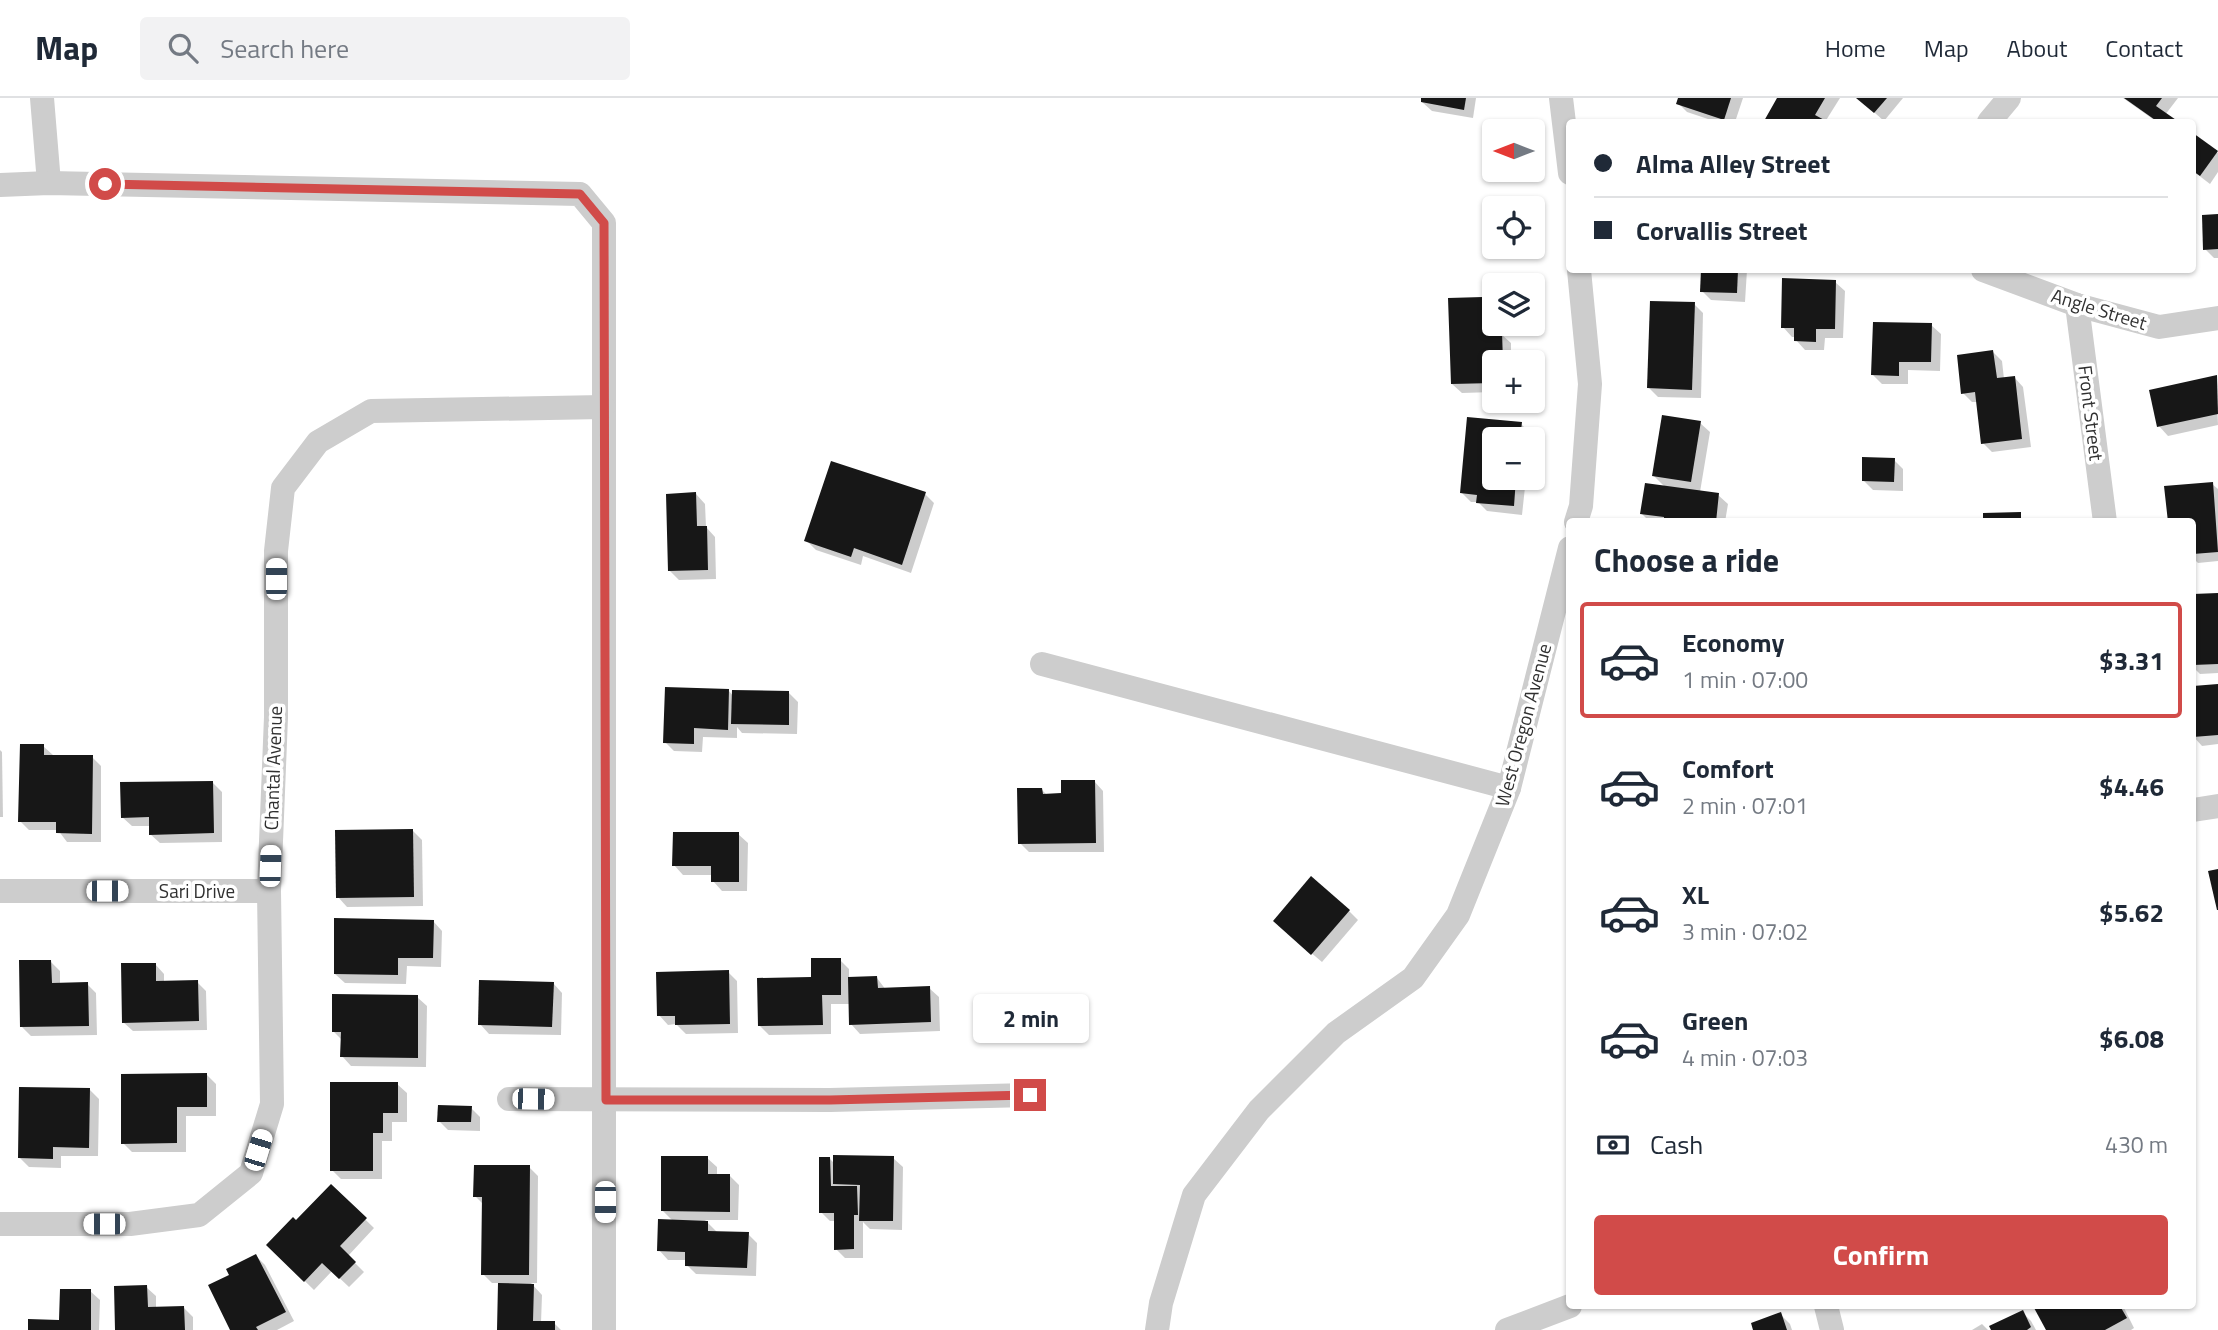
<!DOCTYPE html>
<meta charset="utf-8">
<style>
body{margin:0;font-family:"Titillium Web",sans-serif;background:#f2f2f3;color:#1f2937;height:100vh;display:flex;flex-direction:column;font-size:26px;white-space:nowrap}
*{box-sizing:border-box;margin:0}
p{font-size:23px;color:#747a83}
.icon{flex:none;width:38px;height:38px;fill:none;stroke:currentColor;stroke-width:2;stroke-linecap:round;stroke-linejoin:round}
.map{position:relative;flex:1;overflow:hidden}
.side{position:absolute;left:1566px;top:420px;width:630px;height:791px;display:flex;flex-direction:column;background:#fff;border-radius:7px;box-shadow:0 2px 5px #0004}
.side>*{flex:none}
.guide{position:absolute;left:1566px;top:21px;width:630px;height:154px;border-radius:7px;box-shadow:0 2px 5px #0004;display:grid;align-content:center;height:154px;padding:0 28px;background:#fff}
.needle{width:46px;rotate:270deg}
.fabs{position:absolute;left:1482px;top:21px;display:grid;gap:14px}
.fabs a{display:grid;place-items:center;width:63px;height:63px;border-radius:7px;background:#fff;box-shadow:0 2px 5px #0004;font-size:35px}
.end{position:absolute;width:32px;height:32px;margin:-16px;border:9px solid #d14b49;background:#fff;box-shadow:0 0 0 4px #fff}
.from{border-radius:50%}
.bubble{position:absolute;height:49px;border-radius:7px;background:#fff;box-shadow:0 2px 5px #0004;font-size:23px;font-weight:700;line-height:49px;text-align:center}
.car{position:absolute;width:21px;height:42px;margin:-21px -10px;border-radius:9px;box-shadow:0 0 5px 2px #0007;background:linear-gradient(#fff 24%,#345 0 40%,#fff 0 76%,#345 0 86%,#fff 0)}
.guide b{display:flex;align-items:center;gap:24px;height:66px;font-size:26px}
.guide b+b{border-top:2px solid #e0e1e3}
.guide i{width:18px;height:18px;background:#1f2937}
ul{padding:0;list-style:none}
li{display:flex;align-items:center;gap:21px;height:116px;margin:0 14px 10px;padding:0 14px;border:4px solid transparent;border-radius:7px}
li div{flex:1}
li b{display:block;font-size:26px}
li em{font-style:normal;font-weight:700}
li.current{border-color:#d14b49}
li>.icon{width:63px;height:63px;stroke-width:1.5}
h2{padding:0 28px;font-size:32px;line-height:84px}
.pay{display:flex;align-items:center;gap:18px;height:77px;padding:0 28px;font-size:26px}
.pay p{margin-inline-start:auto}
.cta{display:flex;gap:14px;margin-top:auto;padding:14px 28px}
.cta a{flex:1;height:80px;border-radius:7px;background:#d14b49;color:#fff;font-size:28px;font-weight:700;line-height:80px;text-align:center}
header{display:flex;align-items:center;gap:42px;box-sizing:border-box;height:98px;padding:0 35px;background:#fff;border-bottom:2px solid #e0e1e3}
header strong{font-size:33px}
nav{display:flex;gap:38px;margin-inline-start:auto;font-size:24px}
.search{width:490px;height:63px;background:#f2f2f3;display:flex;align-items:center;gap:18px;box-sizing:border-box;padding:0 24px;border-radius:7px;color:#747a83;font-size:26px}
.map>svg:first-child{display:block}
.shadow{fill:#0003}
.building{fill:#171717}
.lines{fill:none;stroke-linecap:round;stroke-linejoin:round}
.street{stroke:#cdcdcd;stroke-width:24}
.route{stroke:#d14b49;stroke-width:9}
.labels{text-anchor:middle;stroke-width:7;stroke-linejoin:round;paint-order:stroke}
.street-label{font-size:19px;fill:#303030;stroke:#fff}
</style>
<header>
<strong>Map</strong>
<div class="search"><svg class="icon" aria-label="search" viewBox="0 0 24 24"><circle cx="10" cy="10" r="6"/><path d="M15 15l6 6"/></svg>Search here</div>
<nav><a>Home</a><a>Map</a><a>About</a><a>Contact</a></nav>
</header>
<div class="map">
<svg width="2218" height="1232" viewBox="0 0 2218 1232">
<rect width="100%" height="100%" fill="#fff"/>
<g class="shadow">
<polygon points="1423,0 1476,0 1473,20 1432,13 1422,4"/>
<polygon points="1680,0 1743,0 1735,24 1717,24 1687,14 1678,5"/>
<polygon points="1779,0 1840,0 1825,24 1768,24 1766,22"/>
<polygon points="1858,0 1903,0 1884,23"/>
<polygon points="2123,0 2178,0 2165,17 2176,24 2157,24"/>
<polygon points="2193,37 2218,55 2218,74 2210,86 2193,73"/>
<polygon points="2218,118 2218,160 2214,160 2205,151"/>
<polygon points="1703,172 1747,172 1745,204 1711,202 1702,193"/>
<polygon points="1835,184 1845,193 1843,240 1825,240 1824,252 1805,252 1796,242 1796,239 1792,239 1783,229"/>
<polygon points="1482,201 1492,210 1492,236 1501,236 1511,245 1511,264 1494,264 1494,294 1462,295 1452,286"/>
<polygon points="1694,206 1703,215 1701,300 1658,299 1649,290"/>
<polygon points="1931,227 1941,236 1940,273 1908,272 1908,286 1882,286 1873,277"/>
<polygon points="1993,254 2002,263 2004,281 2014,279 2023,289 2031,349 1992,354 1983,345 1978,304 1972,304 1963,295"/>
<polygon points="2216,279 2218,327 2168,338 2159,328"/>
<polygon points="1469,321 1521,326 1530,335 1529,341 1494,341 1494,380 1526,380 1522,417 1487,413 1478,404 1471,404 1462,395"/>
<polygon points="1700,325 1710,334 1700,394 1718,397 1728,406 1725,424 1650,424 1642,416 1666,390 1653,377"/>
<polygon points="1894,362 1903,371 1903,393 1873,392 1863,382"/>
<polygon points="2212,386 2218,391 2218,463 2198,465 2193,460 2193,424"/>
<polygon points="696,396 705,406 706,429 715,439 716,481 679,482 669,472"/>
<polygon points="925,396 934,405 911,475 863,458 861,467 816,452 806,442"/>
<polygon points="2218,497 2218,575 2200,576 2193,569 2193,498"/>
<polygon points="2218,587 2218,646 2202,648 2193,638 2193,590"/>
<polygon points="729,593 733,598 788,594 798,604 797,636 742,635 737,629 737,640 703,639 702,654 674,653 665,644"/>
<polygon points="43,648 53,657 92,659 101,668 101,744 67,744 58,732 29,732 20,723"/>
<polygon points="0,652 2,654 3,719 0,719"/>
<polygon points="1094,683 1103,693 1104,754 1029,754 1020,745 1042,692 1047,697 1063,697"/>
<polygon points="212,684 222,694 222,744 160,745 150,736 150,728 132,728 122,719"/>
<polygon points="413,733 422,742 423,808 347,809 338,799"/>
<polygon points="738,736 748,745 747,793 722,793 713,783 713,777 683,777 674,767"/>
<polygon points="1349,813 1358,822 1322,864 1284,832"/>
<polygon points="433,823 442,833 441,869 407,868 406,886 345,885 335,876"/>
<polygon points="840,862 849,871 849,881 877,880 886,892 929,890 939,899 940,933 860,936 851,926 850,906 831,906 831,936 769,937 759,927 812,881"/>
<polygon points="50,863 60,873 60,887 87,886 96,895 97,937 31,938 22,929"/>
<polygon points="155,866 164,876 164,884 197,884 206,893 207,932 133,933 123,924"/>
<polygon points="728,874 737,883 738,935 686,936 676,926 668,927 659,917"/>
<polygon points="553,885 562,895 561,937 489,936 480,926"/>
<polygon points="417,899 427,908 426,969 351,968 342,958 342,942 334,934"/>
<polygon points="207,977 216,986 216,1018 186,1018 186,1054 132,1054 123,1045"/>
<polygon points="397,986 407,995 407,1024 392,1024 392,1043 382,1043 382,1081 341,1081 332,1072"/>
<polygon points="89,991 99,1001 98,1058 61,1058 61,1070 29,1069 20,1060"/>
<polygon points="471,1010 480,1019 480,1033 448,1032 439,1023"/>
<polygon points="707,1060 717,1069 717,1077 730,1078 739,1087 738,1122 705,1122 717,1134 748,1136 757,1145 756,1178 696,1176 687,1167 687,1162 668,1162 659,1152 673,1123 662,1112"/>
<polygon points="893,1060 903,1069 902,1132 870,1131 863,1124 863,1160 845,1160 836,1151 836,1123 830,1123 821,1114 830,1061 835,1066"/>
<polygon points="529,1069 538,1078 537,1185 531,1185 542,1197 541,1225 554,1225 561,1232 499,1232 500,1185 492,1185 483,1176 483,1106 475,1098"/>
<polygon points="331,1088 374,1130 348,1158 364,1174 349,1189 332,1173 314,1192 268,1147 296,1125"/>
<polygon points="256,1158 265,1167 294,1223 277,1232 232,1232 232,1177"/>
<polygon points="146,1189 156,1198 156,1211 184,1210 193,1219 193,1232 116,1232"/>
<polygon points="90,1193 100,1202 99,1232 30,1232 61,1223"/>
<polygon points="2035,1208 2123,1208 2134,1230 2131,1232 2048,1232"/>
<polygon points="2022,1214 2031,1223 2036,1232 1993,1232"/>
<polygon points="1780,1216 1790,1226 1792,1232 1755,1232"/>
<polygon points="1982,1226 1988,1232 1972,1232"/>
</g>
<g class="building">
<polygon points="1421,0 1466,0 1464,12 1421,4"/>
<polygon points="1678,0 1731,0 1724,22 1676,6"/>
<polygon points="1777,0 1825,0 1815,17 1828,24 1767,24 1764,23"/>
<polygon points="1856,0 1887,0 1874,15"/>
<polygon points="2124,0 2162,0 2156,8 2179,24 2158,24"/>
<polygon points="2193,35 2218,53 2200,78 2193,73"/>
<polygon points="2218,116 2218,151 2203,152 2202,117"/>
<polygon points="1701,172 1738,172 1737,195 1700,194"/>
<polygon points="1782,180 1836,182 1835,231 1816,231 1816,244 1794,243 1794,230 1781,230"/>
<polygon points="1483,199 1484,235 1502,234 1503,264 1494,264 1494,285 1451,286 1448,200"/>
<polygon points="1650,203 1695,204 1692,292 1647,290"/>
<polygon points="1873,224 1932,225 1931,264 1899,264 1899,278 1871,277"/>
<polygon points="1993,252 1997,280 2015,278 2022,341 1981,346 1975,294 1961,296 1957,257"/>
<polygon points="2217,277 2218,316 2157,329 2149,292"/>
<polygon points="1662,317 1701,323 1691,384 1652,378"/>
<polygon points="1467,319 1522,324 1520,341 1494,341 1494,380 1516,380 1514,408 1476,405 1477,397 1460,395"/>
<polygon points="1862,359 1895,360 1894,384 1862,383"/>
<polygon points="831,363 926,394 902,467 854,450 851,459 804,443"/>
<polygon points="2213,384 2218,454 2193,456 2193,424 2168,424 2164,388"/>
<polygon points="1645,385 1719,395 1716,424 1664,424 1664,419 1640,416"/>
<polygon points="696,394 697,428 707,428 708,472 668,473 666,396"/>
<polygon points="2021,414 2021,424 1983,424 1983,415"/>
<polygon points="2218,495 2218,566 2193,567 2193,496"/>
<polygon points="2218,586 2218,637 2193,639 2193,588"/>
<polygon points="665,589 729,591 728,632 694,630 694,646 663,645"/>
<polygon points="732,592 789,593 789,627 731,626"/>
<polygon points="20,646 44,646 44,657 93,657 92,736 56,735 56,724 18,724"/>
<polygon points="1061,682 1095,682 1096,745 1018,746 1017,690 1042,690 1043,696 1061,695"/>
<polygon points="213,683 214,735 149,737 149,719 121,720 120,684"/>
<polygon points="413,731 414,799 336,800 335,732"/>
<polygon points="673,734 739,734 739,784 711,784 711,768 672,768"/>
<polygon points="2218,771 2218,812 2217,812 2208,773"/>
<polygon points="1311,778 1350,812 1311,857 1273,823"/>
<polygon points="334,820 434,822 433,860 398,860 398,877 334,876"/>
<polygon points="811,860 841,860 841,897 822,897 823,927 758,928 757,880 811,879"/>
<polygon points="19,862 51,862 52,885 88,884 89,928 20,929"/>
<polygon points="121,865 156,865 156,883 198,882 199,923 122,925"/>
<polygon points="729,872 730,926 675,927 675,918 657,918 656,874"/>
<polygon points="877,878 878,890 930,888 931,924 849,927 848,879"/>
<polygon points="479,882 554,884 552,929 478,927"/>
<polygon points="332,896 418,897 418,960 340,959 341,934 332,934"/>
<polygon points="207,975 207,1009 177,1009 177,1045 121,1046 121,976"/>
<polygon points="330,984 398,984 398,1015 383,1015 383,1035 373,1035 373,1073 330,1073"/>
<polygon points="19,989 90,990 89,1050 53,1049 53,1061 18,1060"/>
<polygon points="438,1007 472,1008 471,1024 437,1024"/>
<polygon points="833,1057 894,1058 893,1123 859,1123 860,1087 833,1086"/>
<polygon points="661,1058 708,1058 708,1076 730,1076 730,1114 661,1113"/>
<polygon points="819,1059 830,1059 831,1088 857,1088 858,1117 854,1117 854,1151 834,1152 834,1115 819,1115"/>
<polygon points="474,1067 530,1067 529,1177 481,1177 482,1099 473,1099"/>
<polygon points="331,1086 367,1120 340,1148 356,1164 339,1181 322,1165 304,1184 266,1147 293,1119 296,1122"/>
<polygon points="658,1121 708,1123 708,1133 749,1134 747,1170 685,1168 685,1154 657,1153"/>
<polygon points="256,1156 286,1214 256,1229 258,1232 230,1232 208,1187 229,1177 226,1171"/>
<polygon points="498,1185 534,1186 533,1223 555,1223 555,1232 497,1232"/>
<polygon points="147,1187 148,1209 184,1208 185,1232 115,1232 114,1188"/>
<polygon points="60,1191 91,1191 91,1232 28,1232 28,1221 59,1222"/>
<polygon points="2033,1208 2120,1208 2127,1220 2105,1232 2046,1232"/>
<polygon points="2023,1212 2031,1229 2027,1232 1991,1232 1989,1228"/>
<polygon points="1781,1214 1787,1232 1753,1232 1751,1225"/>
</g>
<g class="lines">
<g class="street">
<polyline points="42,0 49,85"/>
<polyline points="1561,0 1570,75"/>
<polyline points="1989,24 2009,0"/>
<polyline points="0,87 49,85 580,96 604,125 604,1232"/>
<polyline points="1983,172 2077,207 2159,229 2218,220"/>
<polyline points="2077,207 2105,424"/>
<polyline points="1576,424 1581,408 1590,286 1579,172"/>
<polyline points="1042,566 1509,690"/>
<polyline points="2193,712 2218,708"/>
<polyline points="0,793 269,793"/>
<polyline points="509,1001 830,1002 1030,997"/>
<polyline points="0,1126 130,1126 199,1117 251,1075 272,1006 269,793 276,619 276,453 283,390 318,344 371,313 603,309"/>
<polyline points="1826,1208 1832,1232"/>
<polyline points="1157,1232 1161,1205 1194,1097 1259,1012 1336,935 1413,880 1458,817 1509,690 1570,450"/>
<polyline points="1507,1232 1570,1208"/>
</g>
</g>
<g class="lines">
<polyline class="route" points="105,86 580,96 604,125 606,1002 830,1002 1030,997"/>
</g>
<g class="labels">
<g class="street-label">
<text transform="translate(2099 211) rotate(17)" y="7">Angle Street</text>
<text transform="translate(2091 315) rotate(83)" y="7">Front Street</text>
<text transform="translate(1523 627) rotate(-75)" y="7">West Oregon Avenue</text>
<text transform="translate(273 670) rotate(-88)" y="7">Chantal Avenue</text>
<text x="197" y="800">Sari Drive</text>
</g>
</g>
</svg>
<div class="fabs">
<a><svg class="needle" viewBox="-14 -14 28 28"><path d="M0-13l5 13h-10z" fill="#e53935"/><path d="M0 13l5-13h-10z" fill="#747a83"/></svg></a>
<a><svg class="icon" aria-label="locate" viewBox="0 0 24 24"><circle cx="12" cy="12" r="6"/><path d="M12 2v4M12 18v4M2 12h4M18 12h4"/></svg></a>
<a><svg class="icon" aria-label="layers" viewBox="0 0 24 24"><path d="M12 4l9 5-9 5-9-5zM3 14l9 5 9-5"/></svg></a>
<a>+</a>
<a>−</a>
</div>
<i class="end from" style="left:105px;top:86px"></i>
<i class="end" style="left:1030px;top:997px"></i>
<div class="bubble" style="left:973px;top:896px;width:116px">2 min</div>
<i class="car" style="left:276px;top:481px;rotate:0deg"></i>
<i class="car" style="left:270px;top:768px;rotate:2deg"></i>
<i class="car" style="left:107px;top:793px;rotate:90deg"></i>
<i class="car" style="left:533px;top:1001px;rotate:91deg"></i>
<i class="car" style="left:258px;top:1052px;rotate:17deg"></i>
<i class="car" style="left:605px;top:1104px;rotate:180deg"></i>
<i class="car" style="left:104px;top:1126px;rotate:270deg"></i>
<div class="guide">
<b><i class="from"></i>Alma Alley Street</b>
<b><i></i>Corvallis Street</b>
</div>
<section class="side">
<h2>Choose a ride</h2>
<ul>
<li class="current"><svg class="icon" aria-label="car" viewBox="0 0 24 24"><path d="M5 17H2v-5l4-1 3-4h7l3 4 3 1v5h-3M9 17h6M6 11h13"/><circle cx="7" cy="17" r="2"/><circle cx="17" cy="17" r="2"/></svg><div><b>Economy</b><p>1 min · 07:00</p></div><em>$3.31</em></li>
<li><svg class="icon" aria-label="car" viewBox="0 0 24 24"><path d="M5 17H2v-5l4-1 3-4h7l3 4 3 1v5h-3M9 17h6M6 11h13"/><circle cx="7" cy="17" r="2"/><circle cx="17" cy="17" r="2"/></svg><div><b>Comfort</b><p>2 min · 07:01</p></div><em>$4.46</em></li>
<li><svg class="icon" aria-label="car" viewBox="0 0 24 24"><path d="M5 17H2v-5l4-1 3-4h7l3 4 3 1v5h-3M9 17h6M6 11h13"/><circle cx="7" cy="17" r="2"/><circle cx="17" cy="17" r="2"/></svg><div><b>XL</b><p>3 min · 07:02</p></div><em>$5.62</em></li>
<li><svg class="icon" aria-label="car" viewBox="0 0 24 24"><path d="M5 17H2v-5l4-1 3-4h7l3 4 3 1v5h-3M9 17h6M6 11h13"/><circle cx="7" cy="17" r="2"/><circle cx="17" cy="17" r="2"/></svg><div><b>Green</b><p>4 min · 07:03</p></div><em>$6.08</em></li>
</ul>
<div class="pay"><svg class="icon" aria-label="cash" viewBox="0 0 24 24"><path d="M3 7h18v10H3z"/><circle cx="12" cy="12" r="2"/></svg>Cash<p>430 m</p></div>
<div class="cta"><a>Confirm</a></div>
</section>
</div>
